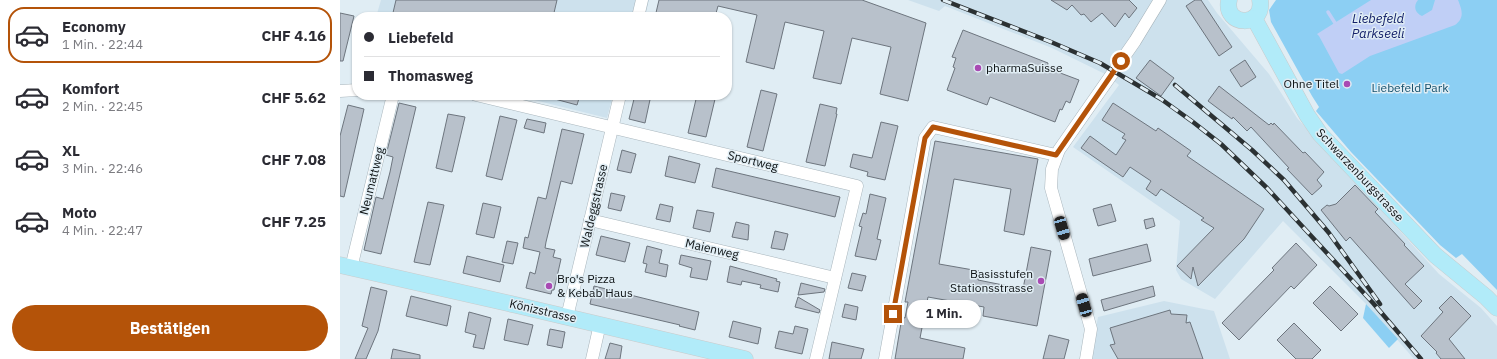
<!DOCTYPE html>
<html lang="de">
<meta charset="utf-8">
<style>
body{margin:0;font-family:"IBM Plex Sans",sans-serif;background:#f7f7f7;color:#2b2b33;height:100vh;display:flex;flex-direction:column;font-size:15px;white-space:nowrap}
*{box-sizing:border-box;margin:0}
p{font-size:13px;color:#7c7c81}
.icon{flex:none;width:22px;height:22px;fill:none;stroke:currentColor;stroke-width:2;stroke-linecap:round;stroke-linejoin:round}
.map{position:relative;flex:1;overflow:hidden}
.side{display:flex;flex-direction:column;background:#fff;width:340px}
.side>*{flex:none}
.banner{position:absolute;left:12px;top:12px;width:380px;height:88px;border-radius:16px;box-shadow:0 1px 3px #0004;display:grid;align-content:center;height:88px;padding:0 12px;background:#fff}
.end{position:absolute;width:18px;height:18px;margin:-9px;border:5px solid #b45309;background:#fff;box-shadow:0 0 0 2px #fff}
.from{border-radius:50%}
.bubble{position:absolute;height:28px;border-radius:14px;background:#fff;box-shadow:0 1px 3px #0004;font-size:13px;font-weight:700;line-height:28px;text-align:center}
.car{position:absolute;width:12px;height:24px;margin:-12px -6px;border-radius:5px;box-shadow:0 0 3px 1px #0007;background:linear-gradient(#222 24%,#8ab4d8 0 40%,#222 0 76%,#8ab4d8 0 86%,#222 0)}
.banner b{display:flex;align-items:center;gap:14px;height:38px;font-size:15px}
.banner b+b{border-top:1px solid #e1e1e2}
.banner i{width:10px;height:10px;background:#2b2b33}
ul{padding:7px 0 0;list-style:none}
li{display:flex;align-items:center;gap:12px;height:56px;margin:0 8px 6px;padding:0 4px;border:2px solid transparent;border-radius:16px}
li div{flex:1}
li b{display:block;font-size:15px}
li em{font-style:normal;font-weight:700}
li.on{border-color:#b45309}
li>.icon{width:36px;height:36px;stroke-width:1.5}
.button{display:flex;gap:8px;margin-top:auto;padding:8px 12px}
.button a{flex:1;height:46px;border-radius:24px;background:#b45309;color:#fff;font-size:16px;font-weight:700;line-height:46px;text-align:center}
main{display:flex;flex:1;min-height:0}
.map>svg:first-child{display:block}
.built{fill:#cde1ed}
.green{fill:#8ccff3}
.water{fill:#c0cff6}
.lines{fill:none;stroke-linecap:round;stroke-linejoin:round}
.stream{stroke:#c0cff6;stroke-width:3.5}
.building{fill:#b8c1cb;stroke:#6d757e}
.minor-casing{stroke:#a8b5bc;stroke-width:13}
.major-casing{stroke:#cacbcb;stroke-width:17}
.minor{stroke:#fff;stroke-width:12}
.major{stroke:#b1ebf9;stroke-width:16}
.rail-casing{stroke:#2b3133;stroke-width:4.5}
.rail{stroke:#e0edf4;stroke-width:3;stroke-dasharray:9;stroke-linecap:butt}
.route{stroke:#b45309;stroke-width:5}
.poi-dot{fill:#a94ab3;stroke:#e0edf4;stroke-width:1.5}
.labels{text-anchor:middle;stroke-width:3;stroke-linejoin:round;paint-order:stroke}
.poi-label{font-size:12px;fill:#0c1113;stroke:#e0edf4;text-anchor:start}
.park-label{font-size:12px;fill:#13506c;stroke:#e0edf4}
.street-label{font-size:12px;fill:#0c1113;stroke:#e0edf4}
.water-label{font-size:13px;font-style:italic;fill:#16236b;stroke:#e0edf4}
</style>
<main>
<section class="side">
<ul>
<li class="on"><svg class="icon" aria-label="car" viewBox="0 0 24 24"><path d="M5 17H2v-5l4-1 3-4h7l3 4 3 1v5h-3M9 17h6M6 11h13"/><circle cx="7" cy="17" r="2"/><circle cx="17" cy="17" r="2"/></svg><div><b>Economy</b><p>1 Min. · 22:44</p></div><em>CHF 4.16</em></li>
<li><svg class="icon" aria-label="car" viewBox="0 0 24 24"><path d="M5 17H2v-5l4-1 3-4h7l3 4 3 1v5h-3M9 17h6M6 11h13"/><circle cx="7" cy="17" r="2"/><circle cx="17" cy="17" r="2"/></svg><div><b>Komfort</b><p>2 Min. · 22:45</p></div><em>CHF 5.62</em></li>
<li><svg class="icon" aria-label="car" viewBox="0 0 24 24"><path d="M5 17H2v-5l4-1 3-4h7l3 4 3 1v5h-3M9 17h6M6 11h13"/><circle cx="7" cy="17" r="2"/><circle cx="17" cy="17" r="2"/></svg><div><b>XL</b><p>3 Min. · 22:46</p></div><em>CHF 7.08</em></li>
<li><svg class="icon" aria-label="car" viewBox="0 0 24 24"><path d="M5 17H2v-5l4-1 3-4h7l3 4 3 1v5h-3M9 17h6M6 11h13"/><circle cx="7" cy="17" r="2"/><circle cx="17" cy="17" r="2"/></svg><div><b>Moto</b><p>4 Min. · 22:47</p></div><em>CHF 7.25</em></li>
</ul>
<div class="button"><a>Bestätigen</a></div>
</section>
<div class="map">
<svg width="1157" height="359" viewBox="0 0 1157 359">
<rect width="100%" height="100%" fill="#e0edf4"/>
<g class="built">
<polygon points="41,0 309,0 305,17 36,17"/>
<polygon points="568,0 868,0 877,13 929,74 957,118 1099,274 1141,308 1157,326 1157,359 1074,359 1026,304 943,221 875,299 841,279 836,270 840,221 733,147 779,85 765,74 712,48 605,6 599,11"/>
<polygon points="174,95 273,95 267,118"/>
<polygon points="824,301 874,311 890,359 750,359 758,317"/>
</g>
<g class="green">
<polygon points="936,0 1157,0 1157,290 1122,254 1116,258 1100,245 1011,152 976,111 979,107 972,96 931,22 929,10"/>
<polygon points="1026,304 1058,339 1049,348 1023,318"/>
</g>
<path class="water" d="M1031,0H1078C1073,6 1075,13 1082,16L1092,10L1095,0H1118C1122,10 1125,18 1115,25L1030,56L1002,74L999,73L979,36L977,34Z"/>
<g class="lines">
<polyline class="stream" points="988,12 995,23"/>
</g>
<g class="building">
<polygon points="56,0 217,0 213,17 52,17"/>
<polygon points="319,0 522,0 586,23 568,101 540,94 551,47 512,38 501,84 473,78 484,31 445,22 434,69 406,62 417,15 378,6 375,17 315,17"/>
<polygon points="711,0 789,0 797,8 789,18 785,13 775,27 762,13 751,22 744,14 741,15 732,5 727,10"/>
<polygon points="855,0 861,0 892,47 879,56 846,6"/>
<polygon points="0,13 14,16 3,61 0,61"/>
<polygon points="623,30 708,63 707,68 739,80 730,103 726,101 722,110 720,109 715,122 650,97 647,105 607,90 615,68 613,67 616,58 612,57"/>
<polygon points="810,60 834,78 821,96 796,78"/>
<polygon points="905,60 916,77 901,87 890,70"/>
<polygon points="879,86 929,125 931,123 933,125 934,123 963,153 965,152 984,172 977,180 982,186 972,195 947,169 949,168 911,127 907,131 893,117 892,119 868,101"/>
<polygon points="421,90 437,94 423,151 407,147"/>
<polygon points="211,95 240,95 237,105 211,98"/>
<polygon points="295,95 311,95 305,123 289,119"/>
<polygon points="357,95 376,95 366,137 348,133"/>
<polygon points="59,103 76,107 41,254 24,250 36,197 43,199 50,172 53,157 46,155"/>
<polygon points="773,103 816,131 818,128 851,151 847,156 924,209 904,239 858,286 853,267 851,279 837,266 874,228 861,220 864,218 821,189 816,196 806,189 811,181 790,167 783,177 741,148 750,136 776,155 786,140 782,138 785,134 762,120"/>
<polygon points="480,104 497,108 496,114 497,114 485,166 466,162"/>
<polygon points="8,105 24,109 4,197 0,196 0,136"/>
<polygon points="108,114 125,117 112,172 96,168"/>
<polygon points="160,116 177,120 162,180 146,176"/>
<polygon points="187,119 206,123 204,133 184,128"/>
<polygon points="541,122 558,126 545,180 527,176 528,172 510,167 513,154 532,158"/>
<polygon points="222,129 244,134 232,184 221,181 206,242 205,248 215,250 213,257 221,259 214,290 212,290 211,294 186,288 190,272 195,274 200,252 183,248 185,237 188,238 198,197 206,199"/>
<polygon points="595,141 698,159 684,235 664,231 671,189 614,179 599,264 639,271 638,280 683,289 691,247 711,251 697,326 643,316 644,307 588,297 580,338 625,348 623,359 555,359 562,317 565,318 568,302 565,302"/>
<polygon points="282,150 296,154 291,173 277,170"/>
<polygon points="329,156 360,164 355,183 325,176"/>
<polygon points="376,168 500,197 495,217 372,187"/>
<polygon points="1015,185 1038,209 1035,212 1065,244 1064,245 1084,266 1065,284 1082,301 1074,309 1010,237 1006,241 981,210 987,205 989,206 996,204"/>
<polygon points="271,193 285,196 281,211 268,208"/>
<polygon points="530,194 546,198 537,239 541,240 536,260 515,256 522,227 519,226 523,213 526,214"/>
<polygon points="88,202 104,205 90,265 74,262"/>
<polygon points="143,203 161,207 154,238 136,234"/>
<polygon points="320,204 333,207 330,222 316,219"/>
<polygon points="771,204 776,221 758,226 753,209"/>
<polygon points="357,210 374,213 370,232 353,228"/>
<polygon points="813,218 815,226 806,229 804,220"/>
<polygon points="396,222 409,225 408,240 392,237"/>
<polygon points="435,231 448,234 444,250 431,248"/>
<polygon points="261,236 290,243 285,262 256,255"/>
<polygon points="167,241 178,243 173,264 162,262"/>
<polygon points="956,243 977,265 954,289 951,286 899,340 882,323 934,270 932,268"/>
<polygon points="807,244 811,261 753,276 749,259"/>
<polygon points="307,246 322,250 319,263 328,265 326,277 305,272 307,264 303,263"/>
<polygon points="341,255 371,261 367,280 350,277 352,268 339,264"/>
<polygon points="127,256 164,265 160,282 123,273"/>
<polygon points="390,266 437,279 436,281 440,282 438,292 420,288 421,285 402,281 401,285 387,282"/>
<polygon points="512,273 526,276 522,291 508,288"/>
<polygon points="461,283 485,289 484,292 458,295"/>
<polygon points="254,286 359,312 355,330 339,326 340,325 250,304"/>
<polygon points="813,286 815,296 764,311 761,300"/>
<polygon points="990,286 1018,314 1001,331 973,303"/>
<polygon points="31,287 47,291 38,331 26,359 15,359 28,328 22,326"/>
<polygon points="71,296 111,306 107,326 66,316"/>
<polygon points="1111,296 1131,316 1109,339 1125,359 1101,359 1096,353 1097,352 1081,336 1103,312 1099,308"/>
<polygon points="458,297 480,310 479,313 455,307"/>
<polygon points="505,304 518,307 516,320 502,317"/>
<polygon points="830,310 831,314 847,315 846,323 850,322 863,359 778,359 770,345 775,344 770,328"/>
<polygon points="129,312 151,318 144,349 133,347 136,335 125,332"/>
<polygon points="168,319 193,325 188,345 164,340"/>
<polygon points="393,321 421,328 418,344 389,337"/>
<polygon points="954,323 981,350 972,359 956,359 937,340"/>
<polygon points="455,326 468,329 462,354 435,348 439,331 453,334"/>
<polygon points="210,329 225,332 222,348 207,345"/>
<polygon points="709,335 729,340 724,359 703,359"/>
<polygon points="492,342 524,349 521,359 489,359"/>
<polygon points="270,343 282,346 280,359 265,359"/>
<polygon points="53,349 80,355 80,359 51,359"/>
</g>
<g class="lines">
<defs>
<g id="minor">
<polyline points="298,17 302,0"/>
<polyline points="0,91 17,90"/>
<polyline points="136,95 517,186 476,359"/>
<polyline points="250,220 495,278"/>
<polyline points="11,268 53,95"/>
<polyline points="227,317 280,95"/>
<polyline points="252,359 260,324"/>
<polyline points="545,359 585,138 593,127 716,155"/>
<polyline points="746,359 751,329 711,188 712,169 719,150 795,41 820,0"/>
</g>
<g id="major">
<path d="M889,0C883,27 925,28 920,0"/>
<polyline points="914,18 967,115 980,134 1095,255 1146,297 1157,308"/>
<polyline points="0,265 176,305 405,359"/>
</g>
</defs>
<use href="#minor" class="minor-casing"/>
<use href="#major" class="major-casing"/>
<use href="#minor" class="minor"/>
<use href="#major" class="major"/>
<defs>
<g id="rail">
<polyline points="603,0 711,42 760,63 821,99 853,122 881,144 927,188 1033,303 1081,359"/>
<polyline points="835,85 912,150 944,180 989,233 1040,304"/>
</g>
</defs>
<use href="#rail" class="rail-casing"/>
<use href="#rail" class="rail"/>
</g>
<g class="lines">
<polyline class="route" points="553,314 585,138 593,127 716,155 781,61"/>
</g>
<g class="poi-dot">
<circle cx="638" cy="68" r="4"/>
<circle cx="1007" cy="84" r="4"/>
<circle cx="701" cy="281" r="4"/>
<circle cx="209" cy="286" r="4"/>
</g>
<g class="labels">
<g class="poi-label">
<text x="646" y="72">pharmaSuisse</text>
<text x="999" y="88" text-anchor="end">Ohne Titel</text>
<text x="693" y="278" text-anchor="end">Basisstufen<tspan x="693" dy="14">Stationsstrasse</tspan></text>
<text x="217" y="283">Bro's Pizza<tspan x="217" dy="14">&amp; Kebab Haus</tspan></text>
</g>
<g class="park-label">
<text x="1070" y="92">Liebefeld Park</text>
</g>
<g class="street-label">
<text transform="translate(413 161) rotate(14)" y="4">Sportweg</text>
<text transform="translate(1020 175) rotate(47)" y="4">Schwarzenburgstrasse</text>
<text transform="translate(32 181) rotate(-76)" y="4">Neumattweg</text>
<text transform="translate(254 206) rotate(-77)" y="4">Waldeggstrasse</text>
<text transform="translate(372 249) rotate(13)" y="4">Maienweg</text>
<text transform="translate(203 311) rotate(13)" y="4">Könizstrasse</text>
</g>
<g class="water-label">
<text x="1038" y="23">Liebefeld<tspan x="1038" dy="15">Parkseeli</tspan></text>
</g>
</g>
</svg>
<i class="end from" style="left:781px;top:61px"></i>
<i class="end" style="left:553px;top:314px"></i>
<div class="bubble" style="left:567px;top:300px;width:74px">1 Min.</div>
<i class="car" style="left:722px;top:228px;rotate:164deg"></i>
<i class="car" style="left:744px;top:305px;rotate:344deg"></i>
<div class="banner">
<b><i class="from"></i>Liebefeld</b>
<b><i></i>Thomasweg</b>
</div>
</div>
</main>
